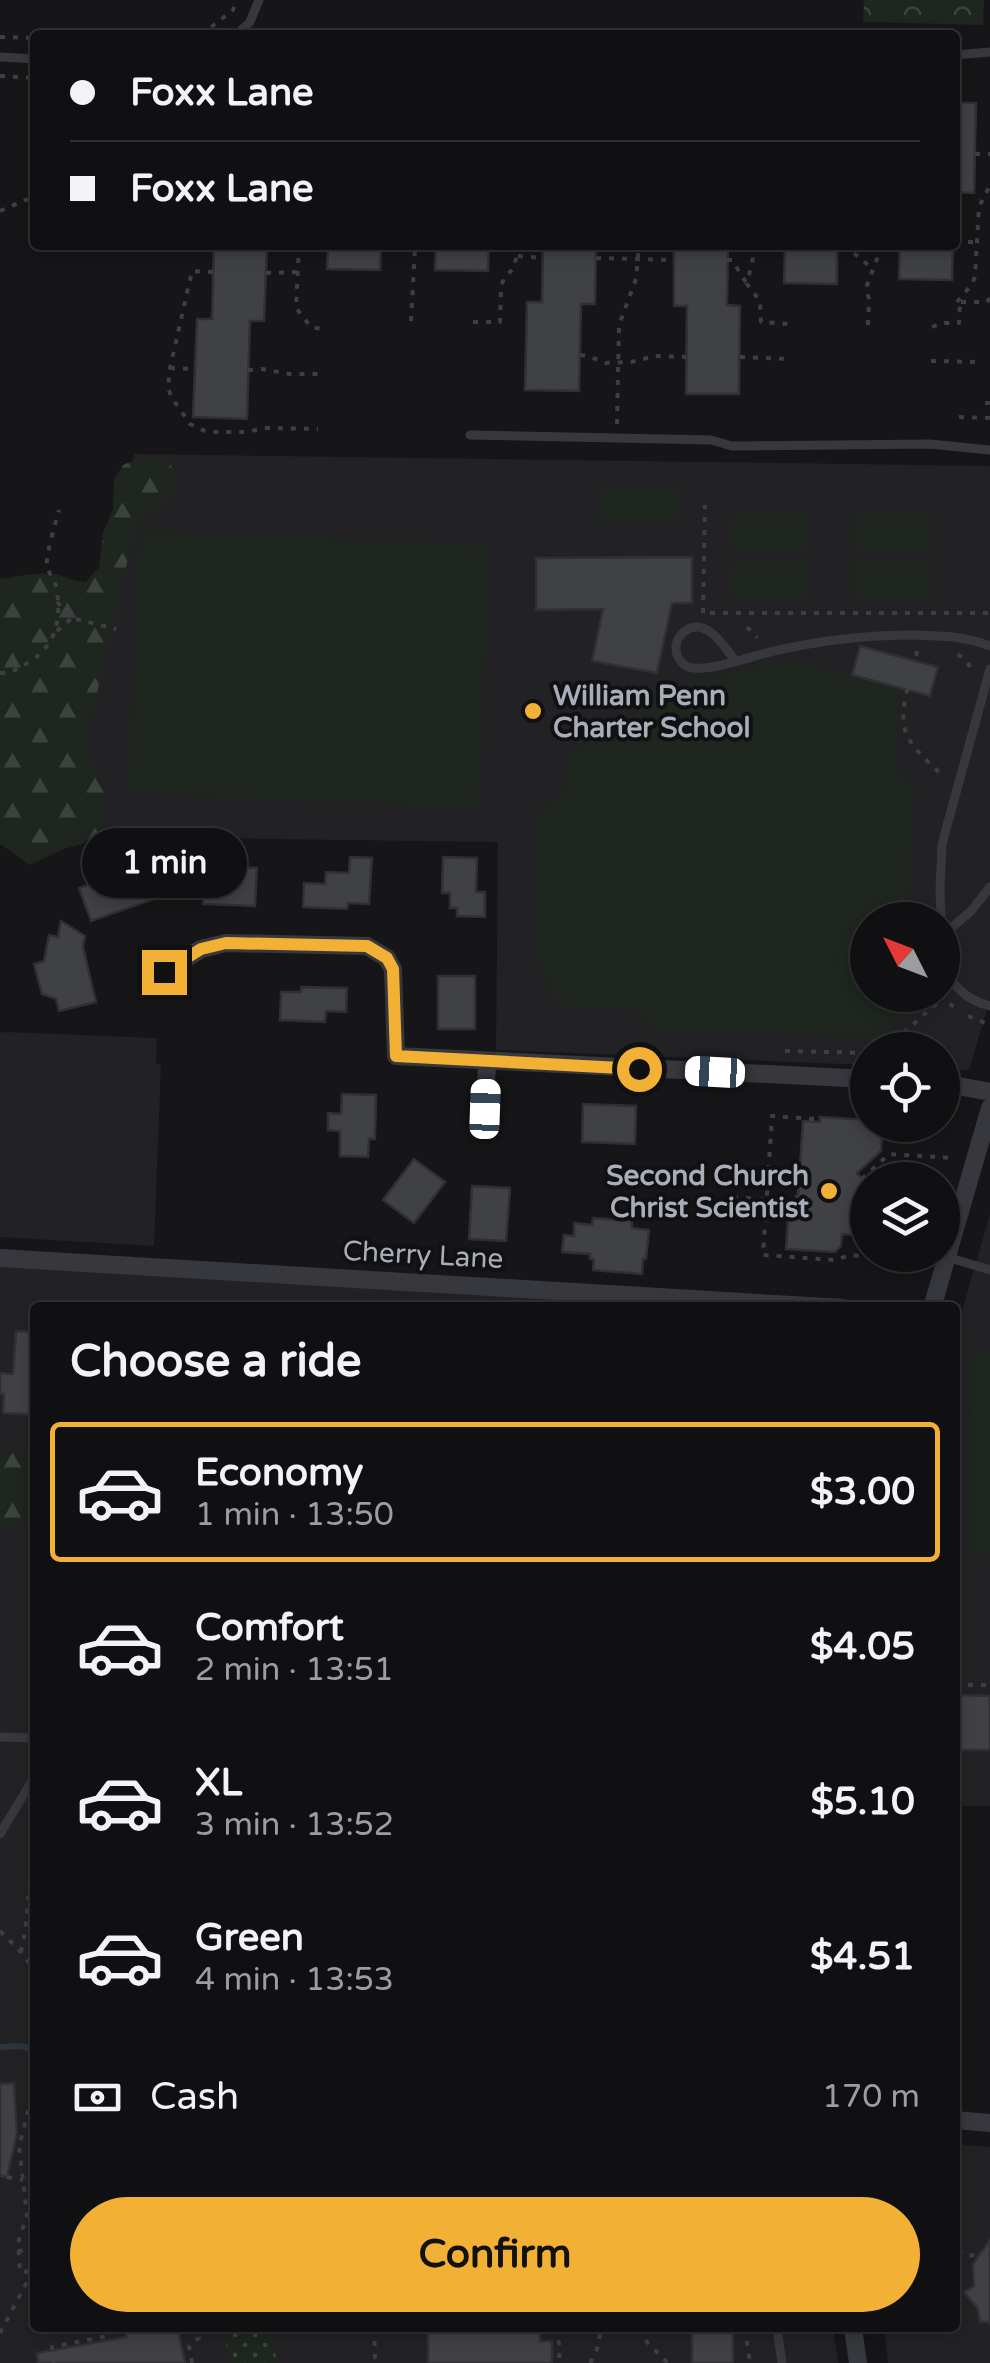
<!DOCTYPE html>
<meta charset="utf-8">
<style>
body{margin:0;font-family:"Varela Round",sans-serif;background:#19191b;color:#f1f3f6;height:100vh;display:flex;flex-direction:column;font-size:38px;white-space:nowrap}
*{box-sizing:border-box;margin:0}
p{font-size:32px;color:#9c9d9f}
.icon{flex:none;width:55px;height:55px;fill:none;stroke:currentColor;stroke-width:2;stroke-linecap:round;stroke-linejoin:round}
.map{position:relative;flex:1;overflow:hidden}
.sheet{position:absolute;left:30px;top:1302px;width:930px;height:1030px;display:flex;flex-direction:column;background:#101012;border-radius:10px;box-shadow:0 5px 15px #0003,0 0 0 2px #303032}
.sheet>*{flex:none}
.top-card{position:absolute;left:30px;top:30px;width:930px;height:220px;border-radius:10px;box-shadow:0 5px 15px #0003,0 0 0 2px #303032;display:grid;align-content:center;height:220px;padding:0 40px;background:#101012}
.needle{width:65px;rotate:312deg}
.buttons{position:absolute;left:850px;top:902px;display:grid;gap:20px}
.buttons a{display:grid;place-items:center;width:110px;height:110px;border-radius:50%;background:#101012;box-shadow:0 5px 15px #0003,0 0 0 2px #303032;font-size:50px}
.end{position:absolute;width:45px;height:45px;margin:-22px;border:12px solid #f2b134;background:#111;box-shadow:0 0 0 5px #111}
.from{border-radius:50%}
.bubble{position:absolute;height:70px;border-radius:35px;background:#101012;box-shadow:0 5px 15px #0003,0 0 0 2px #303032;font-size:32px;font-weight:700;line-height:70px;text-align:center}
.car{position:absolute;width:30px;height:60px;margin:-30px -15px;border-radius:12px;box-shadow:0 0 8px 2px #0007;background:linear-gradient(#fff 24%,#345 0 40%,#fff 0 76%,#345 0 86%,#fff 0)}
.top-card b{display:flex;align-items:center;gap:35px;height:95px;font-size:38px}
.top-card b+b{border-top:2px solid #303032}
.top-card i{width:25px;height:25px;background:#f1f3f6}
ul{padding:0;list-style:none}
li{display:flex;align-items:center;gap:30px;height:140px;margin:0 20px 15px;padding:0 20px;border:5px solid transparent;border-radius:10px}
li div{flex:1}
li b{display:block;font-size:38px}
li em{font-style:normal;font-weight:700}
li.current{border-color:#f2b134}
li>.icon{width:90px;height:90px;stroke-width:1.5}
h2{padding:0 40px;font-size:45px;line-height:120px}
.pay{display:flex;align-items:center;gap:25px;height:110px;padding:0 40px;font-size:38px}
.pay p{margin-inline-start:auto}
.cta{display:flex;gap:20px;margin-top:auto;padding:20px 40px}
.cta a{flex:1;height:115px;border-radius:60px;background:#f2b134;color:#111;font-size:40px;font-weight:700;line-height:115px;text-align:center}
.map>svg:first-child{display:block}
.built{fill:#222225;fill-rule:evenodd}
.forest{fill:url(#forest-firs)}
.park{fill:url(#park-crowns)}
.garden{fill:url(#garden-dots)}
.pitch{fill:#1e261f}
.lines{fill:none;stroke-linecap:round;stroke-linejoin:round}
.stream{stroke:#2c353c;stroke-width:6}
.building{fill:#404145;stroke:#303034;stroke-width:2.5}
.path{stroke:#3d3f44;stroke-width:4;stroke-dasharray:5 8;stroke-linecap:butt}
.lane{stroke:#37383d;stroke-width:9}
.street{stroke:#37383d;stroke-width:18}
.route{stroke:#f2b134;stroke-width:12}
.poi-dot{fill:#f2b134;stroke:#111113;stroke-width:4}
.labels{text-anchor:middle;stroke-width:8;stroke-linejoin:round;paint-order:stroke}
.poi-label{font-size:28px;font-weight:bold;fill:#a8adb8;stroke:#111113;text-anchor:start}
.street-label{font-size:28px;fill:#a8adb8;stroke:#111113}
</style>
<div class="map">
<svg width="990" height="2363" viewBox="0 0 990 2363">
<defs>
<pattern id="forest-firs" width="22" height="20" patternUnits="userSpaceOnUse" patternTransform="scale(2.5)"><rect width="22" height="20" fill="#1e261f"/><path d="M5 1l3.5 6h-7zM16 11l3.5 6h-7z" fill="#3c433d"/></pattern>
<pattern id="park-crowns" width="20" height="18" patternUnits="userSpaceOnUse" patternTransform="scale(2.5)"><rect width="20" height="18" fill="#1e261f"/><path d="M2 6a3 3 0 1 1 6 0M12 15a3 3 0 1 1 6 0" fill="none" stroke="#3c433d"/></pattern>
<pattern id="garden-dots" width="8" height="8" patternUnits="userSpaceOnUse" patternTransform="scale(2.5)"><rect width="8" height="8" fill="#1e261f"/><path d="M2 2h.1M6 6h.1" fill="none" stroke="#3c433d" stroke-width="1.8" stroke-linecap="round"/></pattern>
</defs>
<rect width="100%" height="100%" fill="#161618"/>
<g class="built">
<path d="M134,454L990,466V998L969,1070L943,1069L942,1050H868L867,1065L496,1050L498,842L48,836ZM868,920H942V995H868Z"/>
<polygon points="5,1032 157,1038 156,1064 161,1064 154,1246 0,1237 0,1033"/>
<polygon points="990,1214 990,1806 955,1806 955,1335"/>
<polygon points="0,1260 814,1307 35,1308 35,2328 833,2328 838,2363 0,2363"/>
<polygon points="955,2144 990,2147 990,2363 888,2363 884,2328 955,2328"/>
</g>
<g class="forest">
<path d="M165,459C192,485 162,509 137,519L85,745L107,800L100,829L83,844L63,849L30,865L0,844V579C20,577 41,570 61,576C71,579 76,582 86,582L99,567L103,533L113,510L114,479L123,465L135,460Z"/>
<polygon points="35,1448 35,1534 27,1527 0,1524 0,1456"/>
</g>
<polygon class="park" points="864,0 984,0 983,25 863,22"/>
<polygon class="garden" points="224,2328 271,2328 277,2363 229,2363"/>
<g class="pitch">
<polygon points="601,487 679,487 678,523 600,523"/>
<polygon points="731,514 810,514 810,550 731,551"/>
<polygon points="930,514 930,550 852,550 852,515"/>
<polygon points="140,531 490,546 478,808 128,793"/>
<polygon points="810,562 810,598 731,599 731,563"/>
<rect x="852" y="562" width="78" height="36"/>
<polygon points="792,660 899,689 895,769 913,787 908,920 868,920 868,995 904,995 903,1016 879,1038 651,1029 633,1009 558,1006 538,959 538,817 565,794 564,759 676,686"/>
<polygon points="970,1351 990,1351 990,1554 968,1554"/>
</g>
<g class="lines">
<polyline class="stream" points="0,2047 21,2046 35,2050"/>
</g>
<g class="building">
<polygon points="955,103 976,103 974,193 955,192"/>
<polygon points="214,245 267,245 264,321 250,321 247,419 193,417 197,319 212,319"/>
<polygon points="328,245 381,245 380,270 327,269"/>
<polygon points="436,245 489,245 488,271 435,270"/>
<polygon points="543,245 596,245 595,304 581,304 579,391 525,390 527,302 542,302"/>
<polygon points="674,245 728,245 727,305 740,306 739,394 686,394 687,306 674,306"/>
<polygon points="785,245 837,245 837,284 784,283"/>
<polygon points="900,245 953,245 952,280 899,279"/>
<polygon points="692,557 692,603 672,603 657,673 592,661 603,609 536,610 536,558"/>
<polygon points="860,646 938,667 930,696 852,675"/>
<polygon points="350,857 372,858 369,904 348,903 347,909 303,907 304,883 325,884 326,872 349,873"/>
<polygon points="443,857 477,858 476,892 485,892 485,917 457,916 457,908 450,908 450,893 442,893"/>
<polygon points="205,866 257,868 255,906 203,904"/>
<polygon points="122,873 126,884 147,877 154,899 91,921 79,888"/>
<polygon points="61,921 85,936 83,947 96,1002 59,1011 56,999 42,994 34,964 44,961 49,935 58,937"/>
<rect x="438" y="976" width="37" height="53"/>
<polygon points="301,987 347,988 346,1012 326,1011 325,1022 280,1020 281,992 301,992"/>
<polygon points="342,1094 376,1095 375,1139 369,1139 368,1157 340,1156 340,1131 328,1130 328,1113 341,1114"/>
<polygon points="583,1104 636,1106 635,1144 582,1142"/>
<polygon points="820,1117 868,1120 868,1125 883,1125 881,1151 857,1173 867,1184 857,1193 854,1235 842,1234 841,1246 835,1252 786,1249 788,1219 795,1213 796,1196 798,1194 803,1121 820,1122"/>
<polygon points="414,1159 445,1182 414,1223 383,1200"/>
<polygon points="472,1186 510,1188 506,1241 469,1239"/>
<polygon points="593,1218 632,1221 632,1228 649,1230 646,1259 643,1259 642,1274 593,1270 594,1259 590,1259 590,1254 562,1252 564,1235 574,1236 574,1223 592,1225"/>
<polygon points="16,1331 35,1332 35,1415 3,1413 4,1394 0,1394 0,1373 13,1374"/>
<polygon points="955,1695 990,1696 990,1750 955,1750"/>
<polygon points="14,2083 17,2134 7,2177 0,2176 0,2084"/>
<polygon points="990,2240 990,2324 988,2322 980,2322 978,2309 964,2292 974,2286 973,2264"/>
<polygon points="125,2328 178,2328 185,2363 38,2363 37,2353 126,2337"/>
<polygon points="428,2328 540,2328 540,2341 552,2341 552,2363 428,2363"/>
<rect x="692" y="2328" width="41" height="35"/>
</g>
<g class="lines">
<g class="path">
<polyline points="201,35 233,10 236,0"/>
<polyline points="0,37 35,38"/>
<polyline points="0,76 35,78"/>
<polyline points="975,154 990,154"/>
<polyline points="0,211 28,199"/>
<polyline points="955,242 975,242"/>
<polyline points="299,245 296,308 311,327 321,329"/>
<polyline points="756,245 747,284 760,301 761,322 789,324"/>
<polyline points="844,245 873,269"/>
<polyline points="518,256 543,258"/>
<polyline points="596,258 674,260"/>
<polyline points="727,260 732,260 747,284"/>
<polyline points="213,272 192,271 170,368 168,388 172,398 190,424 207,432 245,432 267,428 318,429"/>
<polyline points="266,273 297,272"/>
<polyline points="957,302 972,284 975,277 979,207 990,185"/>
<polyline points="961,302 987,302 990,298"/>
<polyline points="411,321 415,247 413,245"/>
<polyline points="473,322 500,322 501,287 504,278 513,269 520,245"/>
<polyline points="868,325 869,299 866,288 880,251 888,245"/>
<polyline points="932,327 942,323 959,323 960,302"/>
<polyline points="580,355 588,356 606,363 631,362 655,356 686,357"/>
<polyline points="740,357 788,359"/>
<polyline points="931,361 980,362"/>
<polyline points="170,368 195,369"/>
<polyline points="248,370 262,369 290,374 319,374"/>
<polyline points="990,403 987,403 987,408 990,408"/>
<polyline points="959,417 990,418"/>
<polyline points="617,424 619,325 636,279 639,245"/>
<polyline points="57,602 72,618 116,629"/>
<polyline points="703,613 705,505"/>
<polyline points="710,613 990,613"/>
<polyline points="747,627 757,638"/>
<polyline points="57,631 72,618"/>
<path d="M917,651C913,678 894,713 909,739C917,753 932,765 943,776"/>
<polyline points="958,654 969,665 973,673"/>
<path d="M0,673C12,673 18,669 29,662C57,645 62,618 56,586C54,579 47,571 47,564C46,554 56,521 59,510"/>
<polyline points="940,995 959,1012"/>
<polyline points="968,1016 990,1025"/>
<polyline points="884,1050 943,998"/>
<polyline points="785,1051 868,1053"/>
<polyline points="814,1119 772,1116 763,1255 834,1260 850,1255 924,1261"/>
<polyline points="862,1179 889,1154 954,1158"/>
<polyline points="733,1197 796,1202"/>
<polyline points="955,1685 990,1685"/>
<polyline points="0,1931 21,1952 35,1971"/>
<polyline points="21,1952 25,1932 35,1834"/>
<polyline points="35,2085 19,2146 27,2215 18,2243 20,2272 35,2271"/>
<polyline points="7,2177 23,2180"/>
<polyline points="958,2250 968,2256 989,2253"/>
<polyline points="18,2251 35,2249"/>
<polyline points="955,2296 967,2295"/>
<polyline points="374,2328 375,2357 377,2363"/>
<polyline points="554,2328 560,2346 559,2363"/>
<polyline points="641,2328 647,2342 668,2363"/>
<polyline points="745,2328 750,2363"/>
<polyline points="0,2333 27,2282 29,2271"/>
<polyline points="54,2363 52,2347 112,2335"/>
<polyline points="192,2363 189,2346 199,2338 197,2328"/>
<polyline points="590,2363 598,2347 601,2328"/>
</g>
<g class="lane">
<polyline points="241,31 257,35"/>
<polyline points="236,35 250,22 259,0"/>
<polyline points="955,55 990,52"/>
<polyline points="0,57 35,59"/>
<polyline points="470,435 711,440 732,446 930,444 990,450"/>
<path d="M735,660C724,647 708,619 688,629C681,633 676,640 676,648C676,658 684,668 694,668C713,670 750,657 770,652C820,640 863,635 914,635C940,636 966,636 990,646"/>
<polyline points="941,920 940,890 942,844 990,669"/>
<polyline points="942,936 971,911 990,887"/>
<path d="M942,961C950,985 966,1000 990,1006"/>
<polyline points="947,1257 990,1270"/>
<polyline points="0,1737 35,1738"/>
<polyline points="0,1834 35,1776"/>
<polyline points="777,2328 782,2363"/>
</g>
<g class="street">
<polyline points="164,972 201,949 226,943 367,946 387,958 393,969 396,1056 868,1079"/>
<polyline points="942,1083 990,1092"/>
<polyline points="485,1109 487,1062"/>
<polyline points="0,1258 843,1308"/>
<polyline points="932,1308 990,1108"/>
<polyline points="955,2120 990,2123"/>
<polyline points="853,2328 858,2363"/>
</g>
</g>
<g class="lines">
<polyline class="route" points="164,972 201,949 226,943 367,946 387,958 393,969 396,1056 639,1069"/>
</g>
<g class="poi-dot">
<circle cx="533" cy="711" r="10"/>
<circle cx="829" cy="1191" r="10"/>
</g>
<g class="labels">
<g class="poi-label">
<text x="553" y="705">William Penn<tspan x="553" dy="32">Charter School</tspan></text>
<text x="809" y="1185" text-anchor="end">Second Church<tspan x="809" dy="32">Christ Scientist</tspan></text>
</g>
<g class="street-label">
<text transform="translate(423 1254) rotate(3)" y="10">Cherry Lane</text>
</g>
</g>
</svg>
<div class="buttons">
<a><svg class="needle" viewBox="-14 -14 28 28"><path d="M0-13l5 13h-10z" fill="#e53935"/><path d="M0 13l5-13h-10z" fill="#9c9d9f"/></svg></a>
<a><svg class="icon" aria-label="locate" viewBox="0 0 24 24"><circle cx="12" cy="12" r="6"/><path d="M12 2v4M12 18v4M2 12h4M18 12h4"/></svg></a>
<a><svg class="icon" aria-label="layers" viewBox="0 0 24 24"><path d="M12 4l9 5-9 5-9-5zM3 14l9 5 9-5"/></svg></a>
</div>
<i class="end from" style="left:639px;top:1069px"></i>
<i class="end" style="left:164px;top:972px"></i>
<div class="bubble" style="left:82px;top:828px;width:165px">1 min</div>
<i class="car" style="left:715px;top:1072px;rotate:273deg"></i>
<i class="car" style="left:485px;top:1109px;rotate:2deg"></i>
<div class="top-card">
<b><i class="from"></i>Foxx Lane</b>
<b><i></i>Foxx Lane</b>
</div>
<section class="sheet">
<h2>Choose a ride</h2>
<ul>
<li class="current"><svg class="icon" aria-label="car" viewBox="0 0 24 24"><path d="M5 17H2v-5l4-1 3-4h7l3 4 3 1v5h-3M9 17h6M6 11h13"/><circle cx="7" cy="17" r="2"/><circle cx="17" cy="17" r="2"/></svg><div><b>Economy</b><p>1 min · 13:50</p></div><em>$3.00</em></li>
<li><svg class="icon" aria-label="car" viewBox="0 0 24 24"><path d="M5 17H2v-5l4-1 3-4h7l3 4 3 1v5h-3M9 17h6M6 11h13"/><circle cx="7" cy="17" r="2"/><circle cx="17" cy="17" r="2"/></svg><div><b>Comfort</b><p>2 min · 13:51</p></div><em>$4.05</em></li>
<li><svg class="icon" aria-label="car" viewBox="0 0 24 24"><path d="M5 17H2v-5l4-1 3-4h7l3 4 3 1v5h-3M9 17h6M6 11h13"/><circle cx="7" cy="17" r="2"/><circle cx="17" cy="17" r="2"/></svg><div><b>XL</b><p>3 min · 13:52</p></div><em>$5.10</em></li>
<li><svg class="icon" aria-label="car" viewBox="0 0 24 24"><path d="M5 17H2v-5l4-1 3-4h7l3 4 3 1v5h-3M9 17h6M6 11h13"/><circle cx="7" cy="17" r="2"/><circle cx="17" cy="17" r="2"/></svg><div><b>Green</b><p>4 min · 13:53</p></div><em>$4.51</em></li>
</ul>
<div class="pay"><svg class="icon" aria-label="cash" viewBox="0 0 24 24"><path d="M3 7h18v10H3z"/><circle cx="12" cy="12" r="2"/></svg>Cash<p>170 m</p></div>
<div class="cta"><a>Confirm</a></div>
</section>
</div>
